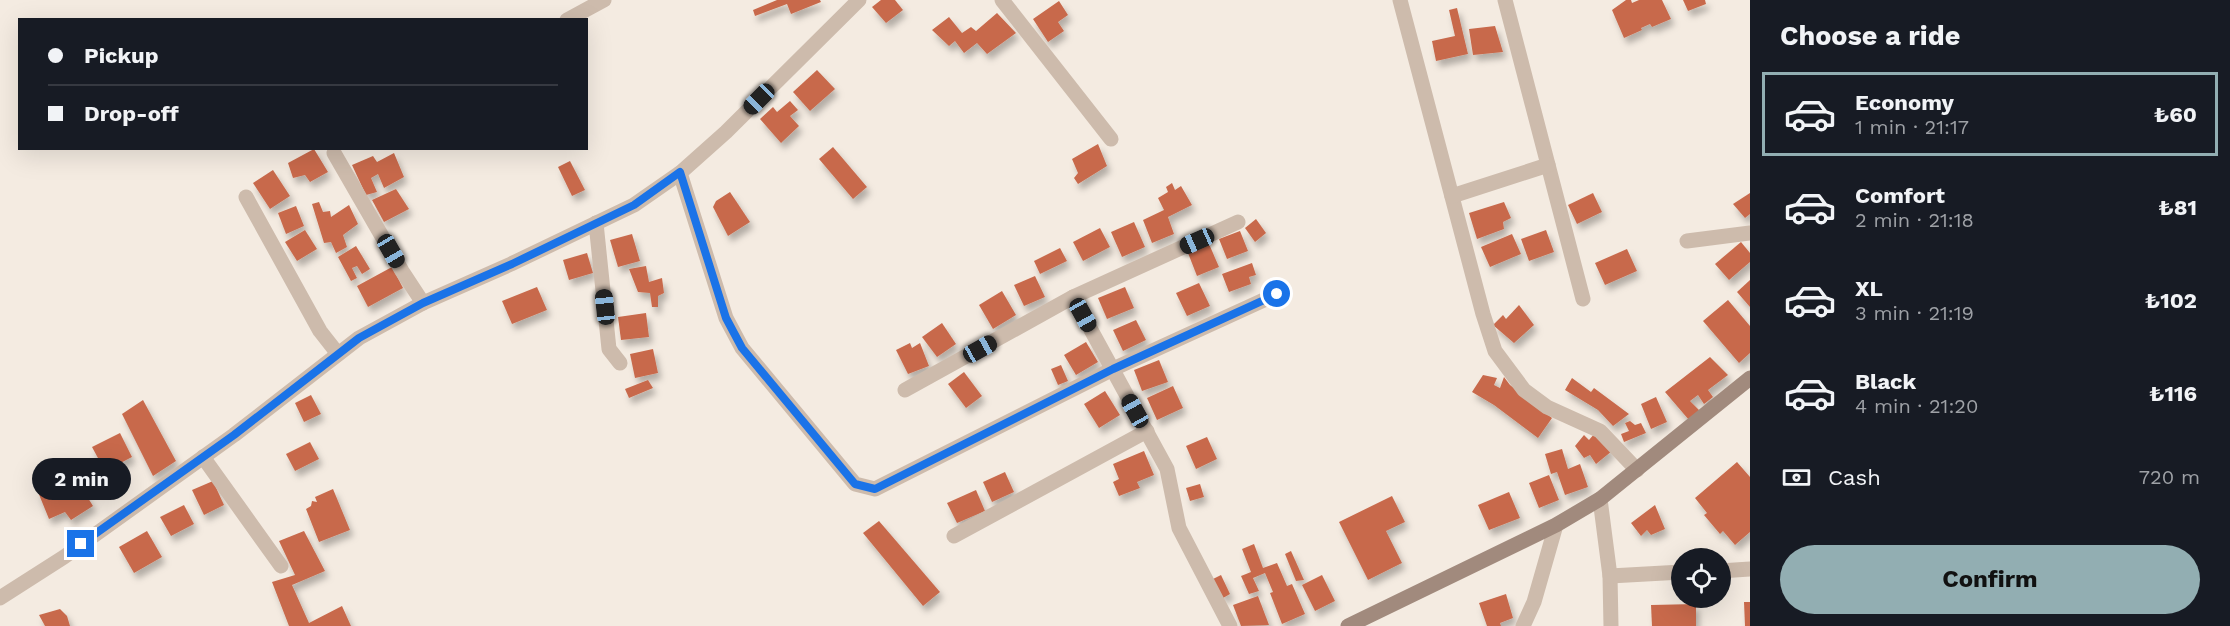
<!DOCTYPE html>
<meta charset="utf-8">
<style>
body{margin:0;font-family:"Work Sans",sans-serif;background:#242831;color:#f1f3f6;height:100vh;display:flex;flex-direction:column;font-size:22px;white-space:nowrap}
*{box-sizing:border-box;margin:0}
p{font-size:20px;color:#9ea1a6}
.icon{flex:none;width:33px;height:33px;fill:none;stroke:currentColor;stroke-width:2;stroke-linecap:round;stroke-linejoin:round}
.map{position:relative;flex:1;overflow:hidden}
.panel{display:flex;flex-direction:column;background:#171b24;width:480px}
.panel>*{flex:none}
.guide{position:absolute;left:18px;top:18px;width:570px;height:132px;border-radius:0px;box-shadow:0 6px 24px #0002;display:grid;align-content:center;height:132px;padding:0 30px;background:#171b24}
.controls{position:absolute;left:1671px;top:548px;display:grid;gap:12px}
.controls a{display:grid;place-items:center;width:60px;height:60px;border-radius:50%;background:#171b24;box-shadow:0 6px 24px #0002;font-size:30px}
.end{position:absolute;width:27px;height:27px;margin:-14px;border:8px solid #1a73e8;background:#fff;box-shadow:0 0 0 3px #fff}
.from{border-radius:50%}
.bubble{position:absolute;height:42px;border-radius:21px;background:#171b24;box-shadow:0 6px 24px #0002;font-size:20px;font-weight:700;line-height:42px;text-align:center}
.car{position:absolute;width:18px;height:36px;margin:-18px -9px;border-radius:8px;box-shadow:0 0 4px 2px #0007;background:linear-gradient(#222 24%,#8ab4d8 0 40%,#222 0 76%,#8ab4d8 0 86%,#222 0)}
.guide b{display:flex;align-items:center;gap:21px;height:57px;font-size:22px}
.guide b+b{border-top:2px solid #363941}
.guide i{width:15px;height:15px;background:#f1f3f6}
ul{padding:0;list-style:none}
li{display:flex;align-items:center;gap:18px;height:84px;margin:0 12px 9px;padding:0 18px;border:3px solid transparent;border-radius:0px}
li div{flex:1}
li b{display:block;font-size:22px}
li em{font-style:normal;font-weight:700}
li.selected{border-color:#92aeb2}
li>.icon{width:54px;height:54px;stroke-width:1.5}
h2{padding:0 30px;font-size:27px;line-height:72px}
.pay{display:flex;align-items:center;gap:15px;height:66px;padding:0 30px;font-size:22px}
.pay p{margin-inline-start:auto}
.button{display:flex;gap:12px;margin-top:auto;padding:12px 30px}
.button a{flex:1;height:69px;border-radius:36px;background:#92aeb2;color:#111;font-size:24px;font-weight:700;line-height:69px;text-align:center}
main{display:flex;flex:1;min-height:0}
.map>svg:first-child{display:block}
.building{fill:#c8694b;filter:url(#shadow)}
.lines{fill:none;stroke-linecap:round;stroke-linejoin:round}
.minor{stroke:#cdbbac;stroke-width:15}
.tertiary{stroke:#cdbbac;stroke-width:15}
.secondary{stroke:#a18a7d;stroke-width:15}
.route{stroke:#1a73e8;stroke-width:8}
</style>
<main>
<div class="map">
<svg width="1750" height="626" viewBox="0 0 1750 626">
<defs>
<filter id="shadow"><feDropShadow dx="3.5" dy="6" stdDeviation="3" flood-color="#0004"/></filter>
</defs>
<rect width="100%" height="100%" fill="#f4ebe1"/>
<g class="building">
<polygon points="777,0 820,0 821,2 791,14 787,4 755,16 753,10"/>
<polygon points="881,0 895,0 903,10 886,23 872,7"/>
<polygon points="1626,0 1631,0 1632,3 1639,0 1662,0 1671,19 1652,27 1650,24 1641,28 1642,30 1624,38 1612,10"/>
<polygon points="1683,0 1705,0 1706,4 1688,11"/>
<polygon points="1059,1 1068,15 1058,22 1064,31 1048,42 1033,19"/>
<polygon points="1457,8 1468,54 1436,61 1432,41 1455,36 1449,10"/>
<polygon points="997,13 1016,33 987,54 977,43 964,53 955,41 949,46 932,30 949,17 962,33 971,27 976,31"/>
<polygon points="1495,26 1503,52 1473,55 1469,29"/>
<polygon points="817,70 835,89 810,111 793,92"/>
<polygon points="790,101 798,110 790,116 799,126 781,143 760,119 773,107 777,112"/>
<polygon points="1098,144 1107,166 1078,184 1074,178 1078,173 1072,159"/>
<polygon points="833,147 867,187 853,199 819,159"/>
<polygon points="314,149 328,172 310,182 305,175 293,178 288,163"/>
<polygon points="394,153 404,177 384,188 378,174 371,178 377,192 366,195 352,165 373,156 377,162"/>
<polygon points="570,161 585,190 572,196 558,167"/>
<polygon points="273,170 290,196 270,209 253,183"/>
<polygon points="1172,183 1175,190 1181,186 1192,205 1168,217 1174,234 1152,243 1143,220 1164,210 1158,198 1168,192 1166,187"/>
<polygon points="396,189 409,209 384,222 372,200"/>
<polygon points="730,192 750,222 728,236 713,207 716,201"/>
<polygon points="1593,193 1602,212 1577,224 1568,205"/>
<polygon points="1750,193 1750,214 1745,218 1733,204"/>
<polygon points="319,202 323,212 330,211 331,217 349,205 358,224 343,235 347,247 336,253 331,242 324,243 312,204"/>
<polygon points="1504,202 1511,218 1503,222 1504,229 1477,239 1469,213"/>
<polygon points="296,206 304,226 286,234 278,213"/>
<polygon points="1256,219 1266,233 1255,242 1245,228"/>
<polygon points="1134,222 1145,247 1122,257 1111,232"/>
<polygon points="1100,228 1110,247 1083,261 1073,242"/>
<polygon points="305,230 317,249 297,261 285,242"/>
<polygon points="1546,230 1554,252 1529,261 1521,239"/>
<polygon points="1240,231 1248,251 1227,259 1219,239"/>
<polygon points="632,234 640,261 618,267 610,240"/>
<polygon points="1512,234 1521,254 1490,267 1481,247"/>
<polygon points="1741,242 1750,253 1750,262 1729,280 1715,264"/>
<polygon points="1209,244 1219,267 1197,276 1188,253"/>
<polygon points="356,246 370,269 362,274 357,266 352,268 357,278 351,281 338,257"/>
<polygon points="1060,248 1067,261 1040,274 1034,261"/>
<polygon points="1627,249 1637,271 1605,285 1595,263"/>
<polygon points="587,253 593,273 569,280 563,260"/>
<polygon points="1252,263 1256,275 1249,277 1251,284 1229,292 1222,274"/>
<polygon points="646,266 649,282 662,278 664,293 658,296 658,307 652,307 650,293 638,292 629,269"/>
<polygon points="392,267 403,288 368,307 357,286"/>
<polygon points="1035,276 1045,297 1024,306 1014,285"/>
<polygon points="1750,280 1750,307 1737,292"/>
<polygon points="1199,283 1210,306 1187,316 1176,293"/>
<polygon points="537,287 547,310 512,324 502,301"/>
<polygon points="1125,287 1134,308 1107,319 1098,298"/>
<polygon points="1002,291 1016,315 993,329 979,305"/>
<polygon points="1728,300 1750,326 1750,353 1739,363 1703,321"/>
<polygon points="1519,305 1534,325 1514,343 1493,325 1503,315 1506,319"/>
<polygon points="646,313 649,337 621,340 618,317"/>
<polygon points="1136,320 1146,340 1123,351 1113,330"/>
<polygon points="942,323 956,344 937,357 922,337"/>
<polygon points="1086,342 1098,362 1076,375 1064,355"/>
<polygon points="910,343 912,348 920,343 929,366 908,374 896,350"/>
<polygon points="653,349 658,373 635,378 630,354"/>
<polygon points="1710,357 1728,375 1708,390 1713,397 1704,404 1698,395 1690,401 1700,411 1689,420 1665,392"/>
<polygon points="1159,360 1168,382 1142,391 1134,370"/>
<polygon points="1061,365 1068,381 1058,385 1051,369"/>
<polygon points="964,372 982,396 966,408 948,384"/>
<polygon points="1483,375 1497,378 1494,385 1500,388 1504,377 1510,385 1552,418 1538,438 1494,405 1472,392"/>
<polygon points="1572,378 1591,392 1594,388 1629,414 1613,426 1598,410 1565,390"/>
<polygon points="648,380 653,388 629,398 625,389"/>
<polygon points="1173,386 1183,408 1157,420 1147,398"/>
<polygon points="1105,391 1120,415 1099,428 1084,404"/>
<polygon points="311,395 321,414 304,422 295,403"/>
<polygon points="1656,397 1667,422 1651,429 1641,404"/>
<polygon points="143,400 176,461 153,476 122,414"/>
<polygon points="1630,421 1635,425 1641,423 1646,433 1624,442 1621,434 1629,431 1625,423"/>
<polygon points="120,433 132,457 105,471 92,447"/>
<polygon points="1595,433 1612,451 1596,464 1590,455 1584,458 1575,446 1584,435 1589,440"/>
<polygon points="1207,437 1217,459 1196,469 1186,446"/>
<polygon points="310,442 319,459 295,471 286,454"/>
<polygon points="1562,449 1568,469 1580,464 1588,487 1565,495 1557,472 1551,474 1545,454"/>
<polygon points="1144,451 1154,475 1137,482 1140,488 1119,496 1113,482 1119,479 1113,464"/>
<polygon points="1737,462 1750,477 1750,532 1735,545 1723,531 1720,534 1704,515 1707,513 1695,498"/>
<polygon points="1005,472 1014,492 992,502 983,482"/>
<polygon points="1549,475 1559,500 1539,508 1529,483"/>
<polygon points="213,481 224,505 204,515 192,490"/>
<polygon points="78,482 93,506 71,520 65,512 49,519 38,492 49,485 56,494"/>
<polygon points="1200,484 1204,497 1190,501 1186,488"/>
<polygon points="333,489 350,530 319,542 306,509 311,506 312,501 317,502 315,497"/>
<polygon points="976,490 985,511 957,523 947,503"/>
<polygon points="1509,492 1520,518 1489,530 1478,505"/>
<polygon points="1392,496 1405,522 1386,531 1402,563 1368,580 1339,522"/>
<polygon points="184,505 194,524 171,536 160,517"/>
<polygon points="1655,505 1665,529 1651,535 1647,530 1641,536 1631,523"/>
<polygon points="879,521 940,592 923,606 863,533"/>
<polygon points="147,531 162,557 134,573 119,547"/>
<polygon points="304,531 325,571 292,585 309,623 342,606 351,626 289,626 272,582 295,575 279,541"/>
<polygon points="1254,544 1263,568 1277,563 1287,586 1292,584 1305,614 1282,624 1270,593 1273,592 1265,573 1253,578 1259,591 1249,594 1241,576 1251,572 1242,549"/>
<polygon points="1291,551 1304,580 1296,581 1285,554"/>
<polygon points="1221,575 1230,594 1223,598 1213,579"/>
<polygon points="1322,575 1335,601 1315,611 1302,585"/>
<polygon points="1506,594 1513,618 1500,623 1501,626 1487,626 1479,603"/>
<polygon points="1258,596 1269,625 1241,626 1233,605"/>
<polygon points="1744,602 1750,602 1750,626 1745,626"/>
<polygon points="1696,604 1696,626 1652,626 1651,605"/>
<polygon points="60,609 67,616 70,626 45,626 39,615"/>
</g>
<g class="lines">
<g class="minor">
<polyline points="1002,0 1111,139"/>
<polyline points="1400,0 1483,314 1495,351 1524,390 1547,407 1600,431 1637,470"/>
<polyline points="1505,0 1583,299"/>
<polyline points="567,20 604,0"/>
<polyline points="334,153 402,271 423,303"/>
<polyline points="680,173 726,318 742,348 855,484 875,489 1113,369 1277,294"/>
<polyline points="1452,196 1548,165"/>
<polyline points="246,197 320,331 338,354"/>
<polyline points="596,223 609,349 620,363"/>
<polyline points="1687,241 1750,233"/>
<polyline points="1073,297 1167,469 1179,528 1230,626"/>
<polyline points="905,390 1073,297 1238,222"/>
<polyline points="203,457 281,566"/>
<polyline points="1600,499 1610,576 1611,626"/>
<polyline points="954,536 1147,431"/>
<polyline points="1720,571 1750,569"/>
<polyline points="1610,576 1682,572"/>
</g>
<g class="tertiary">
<polyline points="0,598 64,557 234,435 359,338 423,303 511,264 634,205 680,173 726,132 859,0"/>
<polyline points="1523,626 1534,602 1556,525"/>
</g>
<polyline class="secondary" points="1348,626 1556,525 1600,499 1750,378"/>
</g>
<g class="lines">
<polyline class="route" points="81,544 234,435 359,338 423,303 512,264 634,205 680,172 726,318 742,348 855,484 875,489 1113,369 1277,294"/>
</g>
</svg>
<div class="controls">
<a><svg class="icon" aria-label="locate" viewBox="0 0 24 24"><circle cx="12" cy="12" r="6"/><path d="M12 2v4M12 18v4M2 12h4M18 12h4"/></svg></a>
</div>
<i class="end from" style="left:1277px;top:294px"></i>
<i class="end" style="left:81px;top:544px"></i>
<div class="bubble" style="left:32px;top:458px;width:99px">2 min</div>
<i class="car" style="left:759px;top:99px;rotate:225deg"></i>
<i class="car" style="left:1197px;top:241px;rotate:246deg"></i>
<i class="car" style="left:391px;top:251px;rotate:150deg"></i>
<i class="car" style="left:605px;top:307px;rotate:354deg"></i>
<i class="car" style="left:1083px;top:315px;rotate:151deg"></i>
<i class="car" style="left:980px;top:349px;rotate:61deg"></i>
<i class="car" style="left:1135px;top:411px;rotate:331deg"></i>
<div class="guide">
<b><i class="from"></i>Pickup</b>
<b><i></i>Drop-off</b>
</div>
</div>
<section class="panel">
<h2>Choose a ride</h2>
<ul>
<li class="selected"><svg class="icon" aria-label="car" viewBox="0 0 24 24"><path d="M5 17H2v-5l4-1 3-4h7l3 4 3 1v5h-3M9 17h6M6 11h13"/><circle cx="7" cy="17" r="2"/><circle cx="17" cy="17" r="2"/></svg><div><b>Economy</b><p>1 min · 21:17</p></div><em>₺60</em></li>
<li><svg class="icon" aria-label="car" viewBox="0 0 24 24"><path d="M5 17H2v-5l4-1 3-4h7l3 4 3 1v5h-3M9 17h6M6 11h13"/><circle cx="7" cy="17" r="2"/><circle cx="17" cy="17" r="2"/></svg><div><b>Comfort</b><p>2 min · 21:18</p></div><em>₺81</em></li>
<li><svg class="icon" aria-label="car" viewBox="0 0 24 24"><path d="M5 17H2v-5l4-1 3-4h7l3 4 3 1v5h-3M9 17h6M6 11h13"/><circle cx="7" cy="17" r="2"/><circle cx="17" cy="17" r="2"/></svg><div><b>XL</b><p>3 min · 21:19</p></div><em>₺102</em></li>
<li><svg class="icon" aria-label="car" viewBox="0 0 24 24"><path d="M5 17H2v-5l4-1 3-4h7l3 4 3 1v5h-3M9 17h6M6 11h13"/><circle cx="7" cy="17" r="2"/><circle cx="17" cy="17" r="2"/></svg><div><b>Black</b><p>4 min · 21:20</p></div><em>₺116</em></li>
</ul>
<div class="pay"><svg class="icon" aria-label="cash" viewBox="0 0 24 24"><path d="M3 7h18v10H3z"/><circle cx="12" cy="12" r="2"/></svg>Cash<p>720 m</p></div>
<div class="button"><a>Confirm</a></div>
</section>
</main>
